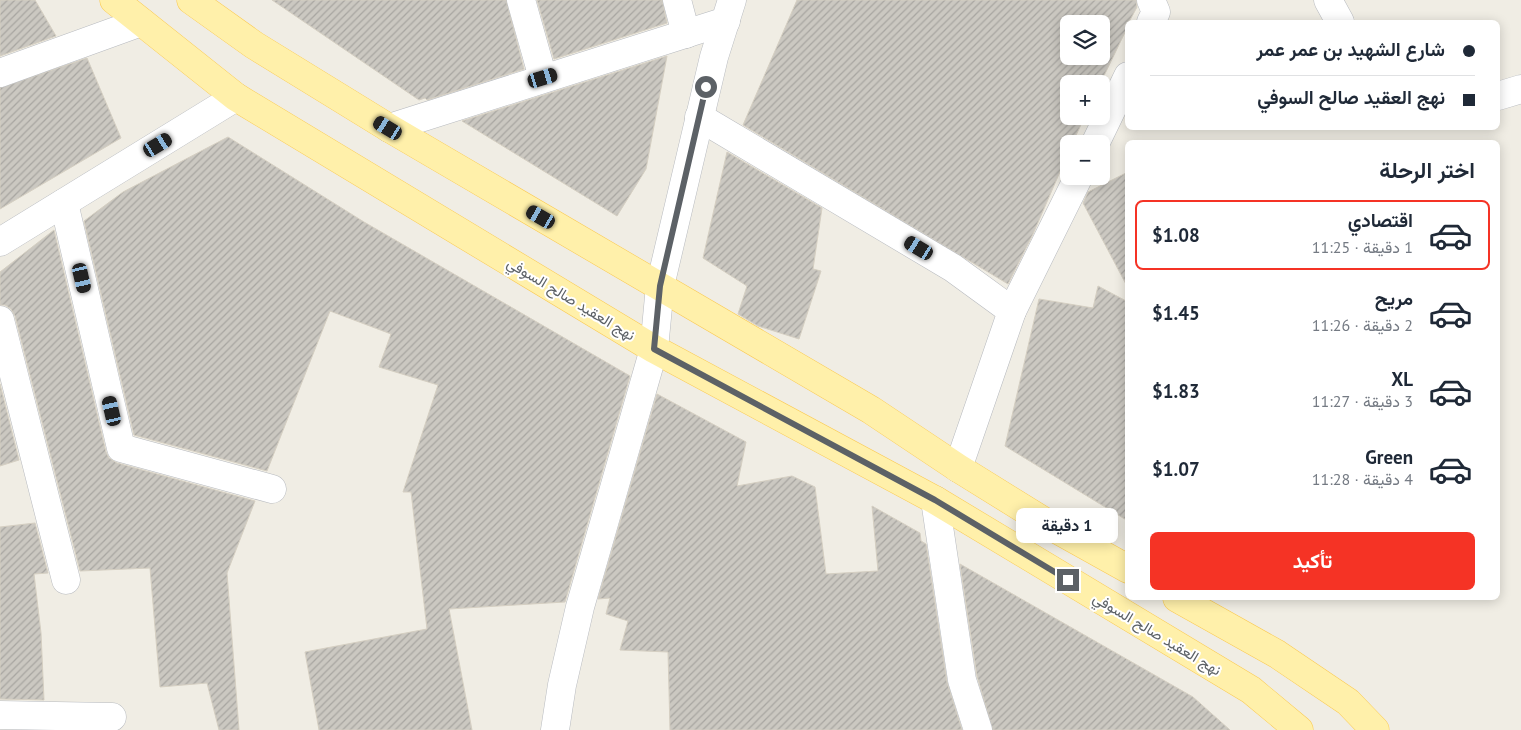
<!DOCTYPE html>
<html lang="ar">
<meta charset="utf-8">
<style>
body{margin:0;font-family:"PT Sans",Vazirmatn,sans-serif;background:#f6f6f7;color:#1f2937;direction:rtl;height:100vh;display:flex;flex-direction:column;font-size:19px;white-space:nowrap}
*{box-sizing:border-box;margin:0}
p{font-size:16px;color:#747a83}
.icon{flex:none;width:28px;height:28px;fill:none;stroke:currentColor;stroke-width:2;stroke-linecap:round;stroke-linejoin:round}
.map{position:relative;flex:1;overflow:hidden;direction:ltr}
.details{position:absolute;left:1125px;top:140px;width:375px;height:460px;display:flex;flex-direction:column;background:#fff;border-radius:8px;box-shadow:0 2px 12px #0003;direction:rtl}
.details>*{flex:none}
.banner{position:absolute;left:1125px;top:20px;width:375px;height:110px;border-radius:8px;box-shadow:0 2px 12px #0003;direction:rtl;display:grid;align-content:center;height:110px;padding:0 25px;background:#fff}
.fabs{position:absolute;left:1060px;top:15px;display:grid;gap:10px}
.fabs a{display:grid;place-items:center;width:50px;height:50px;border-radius:8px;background:#fff;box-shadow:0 2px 12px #0003;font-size:25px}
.end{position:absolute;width:22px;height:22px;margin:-11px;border:6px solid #5c6166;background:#fff;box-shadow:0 0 0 2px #fff}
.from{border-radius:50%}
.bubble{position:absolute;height:35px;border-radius:8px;background:#fff;box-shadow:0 2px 12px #0003;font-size:16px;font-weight:700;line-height:35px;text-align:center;direction:rtl}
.car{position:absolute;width:15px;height:30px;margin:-15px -8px;border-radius:6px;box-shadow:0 0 4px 1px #0007;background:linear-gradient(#222 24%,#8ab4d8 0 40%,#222 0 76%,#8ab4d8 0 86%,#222 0)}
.banner b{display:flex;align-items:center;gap:18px;height:48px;font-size:19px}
.banner b+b{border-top:1px solid #e0e1e3}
.banner i{width:12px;height:12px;background:#1f2937}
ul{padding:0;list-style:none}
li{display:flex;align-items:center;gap:15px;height:70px;margin:0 10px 8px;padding:0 15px;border:2px solid transparent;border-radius:8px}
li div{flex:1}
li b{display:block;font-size:19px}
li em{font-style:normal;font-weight:700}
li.current{border-color:#f53325}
li>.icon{width:45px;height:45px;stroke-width:1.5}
h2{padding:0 25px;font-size:22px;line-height:60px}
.button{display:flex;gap:10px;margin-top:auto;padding:10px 25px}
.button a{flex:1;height:58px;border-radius:8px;background:#f53325;color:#fff;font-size:20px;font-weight:700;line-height:58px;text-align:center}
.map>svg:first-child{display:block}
.building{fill:url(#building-hatch);stroke:#d5cfc2;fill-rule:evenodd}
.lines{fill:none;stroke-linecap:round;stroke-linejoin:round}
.minor-casing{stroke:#b7babf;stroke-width:29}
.tertiary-casing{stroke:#b7babf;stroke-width:29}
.primary-casing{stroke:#fbca52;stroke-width:29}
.minor{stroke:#fff;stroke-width:28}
.tertiary{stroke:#fff;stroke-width:28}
.primary{stroke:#fff0aa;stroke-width:28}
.route{stroke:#5c6166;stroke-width:6}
.labels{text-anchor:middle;stroke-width:4;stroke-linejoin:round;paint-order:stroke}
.street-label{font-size:15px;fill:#5c6166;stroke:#fff}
</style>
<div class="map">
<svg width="1521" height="730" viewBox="0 0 1521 730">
<defs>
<pattern id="building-hatch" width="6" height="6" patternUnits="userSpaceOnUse" patternTransform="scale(1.25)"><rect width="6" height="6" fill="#cbc8c1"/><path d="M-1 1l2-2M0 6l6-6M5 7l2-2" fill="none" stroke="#a8a6a1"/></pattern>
</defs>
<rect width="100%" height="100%" fill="#f0ede4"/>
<g class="building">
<polygon points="0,0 35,0 56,36 0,56"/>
<polygon points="272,0 506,0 524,69 427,100 425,98 419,100"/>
<polygon points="537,0 662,0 667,23 554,59"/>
<path d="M797,0H1136L1137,7L1129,22H1128V26L1100,84H1069V116H1085L1072,144H1069V151L1033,234L1008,284L743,125ZM1069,24H1101V56H1069Z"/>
<polygon points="667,56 646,169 617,216 462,121"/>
<polygon points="87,58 121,138 0,209 0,88"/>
<polygon points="228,137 364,222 630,376 565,602 449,609 472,730 319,730 305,652 427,629 411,492 403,492 438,385 379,367 391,334 330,311 267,471 134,435 84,221 123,192"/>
<polygon points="727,152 822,208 813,269 821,271 799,339 758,326 738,314 747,286 703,258"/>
<polygon points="1128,172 1128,288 1083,203 1088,192"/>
<polygon points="54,230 106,452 109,458 117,463 255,501 227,573 239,730 219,730 207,683 160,687 150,568 80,571 15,316 11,309 5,305 0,305 0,272"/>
<polygon points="1098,286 1128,302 1128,521 1005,446 1039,299 1093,308"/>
<polygon points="0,384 19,460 0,466"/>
<polygon points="657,394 746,442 737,486 792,476 815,487 826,574 878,571 872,506 920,533 921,541 926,544 947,682 962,730 670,730 668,652 620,650 628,621 606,614 610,598 598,599"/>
<polygon points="35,523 48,573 34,574 41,633 44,700 0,699 0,527"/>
<polygon points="960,564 1193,697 1230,730 993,730 977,676"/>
</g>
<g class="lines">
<defs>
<g id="minor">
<polyline points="521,0 543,78"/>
<polyline points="677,0 686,34"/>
<polyline points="1328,0 1340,22"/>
<polyline points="1151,22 1156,12 1151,0"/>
<polyline points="0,73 141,22"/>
<polyline points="1498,96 1521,89"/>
<polyline points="699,117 953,268 1012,311 958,468"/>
<polyline points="389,128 726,21"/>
<polyline points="1095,144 1128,76"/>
<polyline points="64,203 121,448 272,489"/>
<polyline points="0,242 236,97"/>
<polyline points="1012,311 1079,176"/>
<polyline points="0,320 66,580"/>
<polyline points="935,500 962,680 978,730"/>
<polyline points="0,715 112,717"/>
<polyline points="555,730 562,685 580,607 654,349"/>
</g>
<polyline id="tertiary" points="654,349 660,286 714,57 732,0"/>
<g id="primary">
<polyline points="114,0 236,97 654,349 935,500 1251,690 1299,730"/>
<polyline points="191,0 254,45 389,128 871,410 958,468 1058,530 1128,569"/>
<polyline points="1177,598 1277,654 1348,702 1375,730"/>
</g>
</defs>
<use href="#minor" class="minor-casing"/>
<use href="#tertiary" class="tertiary-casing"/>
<use href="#primary" class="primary-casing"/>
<use href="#minor" class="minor"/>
<use href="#tertiary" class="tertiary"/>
<use href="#primary" class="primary"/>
</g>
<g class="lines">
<polyline class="route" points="706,87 660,286 654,349 935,500 1068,580"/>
</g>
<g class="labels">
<g class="street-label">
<text transform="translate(571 299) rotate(31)" y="5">نهج العقيد صالح السوفي</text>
<text transform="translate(1157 634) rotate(31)" y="5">نهج العقيد صالح السوفي</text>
</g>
</g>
</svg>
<div class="fabs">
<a><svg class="icon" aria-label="layers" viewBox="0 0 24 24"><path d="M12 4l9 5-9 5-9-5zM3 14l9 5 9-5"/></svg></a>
<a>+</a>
<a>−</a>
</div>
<i class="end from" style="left:706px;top:87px"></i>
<i class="end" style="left:1068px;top:580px"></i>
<div class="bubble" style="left:1016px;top:508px;width:102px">1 دقيقة</div>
<i class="car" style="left:543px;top:78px;rotate:73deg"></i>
<i class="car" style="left:388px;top:128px;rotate:301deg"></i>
<i class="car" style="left:158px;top:145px;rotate:59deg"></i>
<i class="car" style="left:541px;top:217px;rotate:300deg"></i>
<i class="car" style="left:919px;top:248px;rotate:301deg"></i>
<i class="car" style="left:82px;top:278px;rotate:167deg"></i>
<i class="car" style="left:112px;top:411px;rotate:347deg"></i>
<div class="banner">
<b><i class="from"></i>شارع الشهيد بن عمر عمر</b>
<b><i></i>نهج العقيد صالح السوفي</b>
</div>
<section class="details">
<h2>اختر الرحلة</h2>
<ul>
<li class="current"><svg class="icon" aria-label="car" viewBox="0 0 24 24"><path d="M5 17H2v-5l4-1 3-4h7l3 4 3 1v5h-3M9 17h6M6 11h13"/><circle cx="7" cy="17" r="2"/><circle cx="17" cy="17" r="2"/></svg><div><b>اقتصادي</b><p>1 دقيقة · 11:25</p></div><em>$1.08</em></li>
<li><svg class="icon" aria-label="car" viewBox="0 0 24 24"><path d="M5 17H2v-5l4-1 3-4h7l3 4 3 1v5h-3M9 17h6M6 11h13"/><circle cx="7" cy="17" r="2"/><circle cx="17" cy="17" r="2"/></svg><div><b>مريح</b><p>2 دقيقة · 11:26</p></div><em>$1.45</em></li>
<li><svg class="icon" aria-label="car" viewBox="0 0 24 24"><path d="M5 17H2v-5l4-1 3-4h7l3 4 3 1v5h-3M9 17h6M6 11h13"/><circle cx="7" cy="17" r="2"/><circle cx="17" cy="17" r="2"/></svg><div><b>XL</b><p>3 دقيقة · 11:27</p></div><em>$1.83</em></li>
<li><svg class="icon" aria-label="car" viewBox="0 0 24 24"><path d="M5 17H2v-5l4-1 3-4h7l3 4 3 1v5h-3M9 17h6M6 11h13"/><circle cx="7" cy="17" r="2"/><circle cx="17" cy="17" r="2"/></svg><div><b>Green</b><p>4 دقيقة · 11:28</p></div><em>$1.07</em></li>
</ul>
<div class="button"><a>تأكيد</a></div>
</section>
</div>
